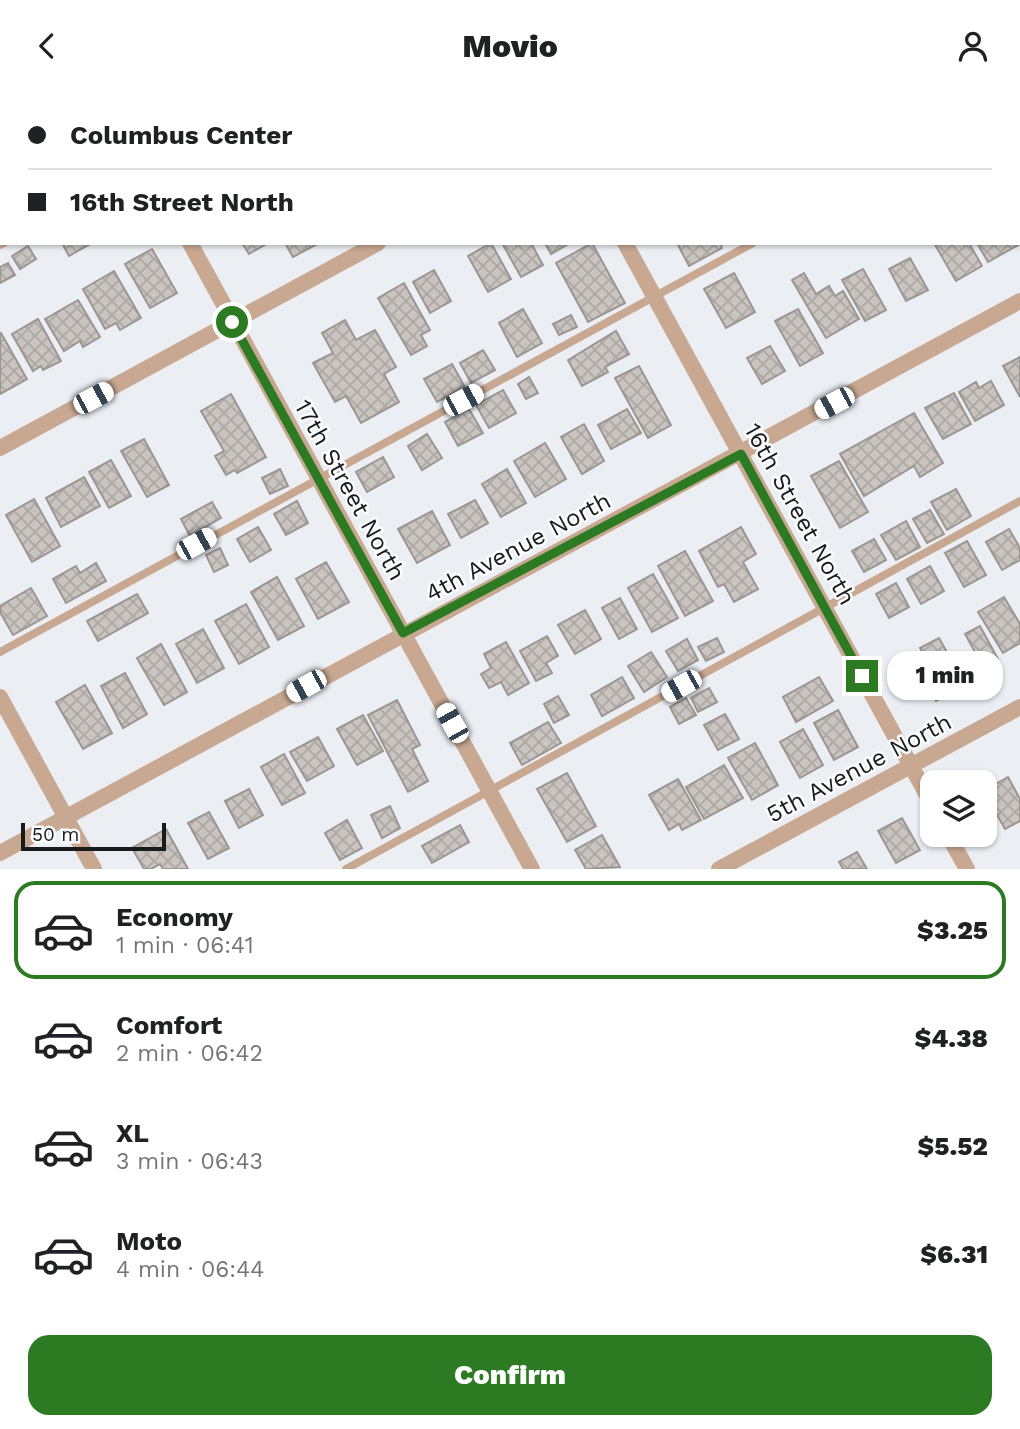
<!DOCTYPE html>
<meta charset="utf-8">
<style>
body{margin:0;font-family:"Work Sans",sans-serif;background:#f6f6f6;color:#202124;height:100vh;display:flex;flex-direction:column;font-size:26px;white-space:nowrap}
*{box-sizing:border-box;margin:0}
p{font-size:23px;color:#757577}
.icon{flex:none;width:38px;height:38px;fill:none;stroke:currentColor;stroke-width:2;stroke-linecap:round;stroke-linejoin:round}
.map{position:relative;height:778px;overflow:hidden}
.drawer{display:flex;flex-direction:column;background:#fff;flex:1}
.drawer>*{flex:none}
.hud{position:absolute;left:0px;top:0px;width:1020px;height:154px;box-shadow:0 2px 5px #0004;display:grid;align-content:center;height:154px;padding:0 28px;background:#fff}
.fabs{position:absolute;left:920px;top:679px;display:grid;gap:14px}
.fabs a{display:grid;place-items:center;width:77px;height:77px;border-radius:14px;background:#fff;box-shadow:0 2px 5px #0004;font-size:35px}
.scale{position:absolute;left:21px;bottom:18px;width:145px;box-sizing:border-box;padding-left:7px;border:4px solid #181a1c;border-top:0;font-size:19px;line-height:24px;white-space:nowrap;color:#181a1c;-webkit-text-stroke:5px #fafcfe;paint-order:stroke}
.end{position:absolute;width:32px;height:32px;margin:-16px;border:9px solid #2c7a22;background:#fff;box-shadow:0 0 0 4px #fff}
.from{border-radius:50%}
.bubble{position:absolute;height:49px;border-radius:21px;background:#fff;box-shadow:0 2px 5px #0004;font-size:23px;font-weight:800;line-height:49px;text-align:center}
.car{position:absolute;width:21px;height:42px;margin:-21px -10px;border-radius:9px;box-shadow:0 0 5px 2px #0007;background:linear-gradient(#fff 24%,#345 0 40%,#fff 0 76%,#345 0 86%,#fff 0)}
.hud b{display:flex;align-items:center;gap:24px;height:66px;font-size:26px}
.hud b+b{border-top:2px solid #e0e0e0}
.hud i{width:18px;height:18px;background:#202124}
ul{padding:12px 0 0;list-style:none}
li{display:flex;align-items:center;gap:21px;height:98px;margin:0 14px 10px;padding:0 14px;border:4px solid transparent;border-radius:21px}
li div{flex:1}
li b{display:block;font-size:26px}
li em{font-style:normal;font-weight:800}
li.selected{border-color:#2c7a22}
li>.icon{width:63px;height:63px;stroke-width:1.5}
.primary-button{display:flex;gap:14px;margin-top:auto;padding:14px 28px}
.primary-button a{flex:1;height:80px;border-radius:21px;background:#2c7a22;color:#fff;font-size:28px;font-weight:800;line-height:80px;text-align:center}
header{display:flex;justify-content:space-between;align-items:center;height:91px;padding:0 28px;background:#fff;font-size:32px;font-weight:800}
.map>svg:first-child{display:block}
.building{fill:url(#building-cross-hatch);stroke:#9b9692;stroke-width:2}
.lines{fill:none;stroke-linecap:round;stroke-linejoin:round}
.lane{stroke:#c8a891;stroke-width:8}
.street{stroke:#c8a891;stroke-width:16}
.primary{stroke:#a36b40;stroke-width:26}
.route{stroke:#2c7a22;stroke-width:9}
.labels{text-anchor:middle;stroke-width:5;stroke-linejoin:round;paint-order:stroke}
.street-label{font-size:24px;fill:#181a1c;stroke:#fafcfe}
</style>
<header><svg class="icon" aria-label="back" viewBox="0 0 24 24"><path d="M15 5l-7 7 7 7"/></svg>Movio<svg class="icon" aria-label="person" viewBox="0 0 24 24"><circle cx="12" cy="8" r="4"/><path d="M4 21q1-7 8-7t8 7"/></svg></header>
<div class="map">
<svg width="1020" height="778" viewBox="0 0 1020 778">
<defs>
<pattern id="building-cross-hatch" width="8" height="8" patternUnits="userSpaceOnUse" patternTransform="scale(1.75)"><rect width="8" height="8" fill="#c9c4c0"/><path d="M0 0l8 8M0 8l8-8" fill="none" stroke="#aca8a4"/></pattern>
</defs>
<rect width="100%" height="100%" fill="#ebeff4"/>
<g class="building">
<polygon points="28,0 72,0 73,2 25,2"/>
<polygon points="278,0 391,0 392,2 279,2"/>
<polygon points="781,0 845,0 846,2 778,2"/>
<polygon points="1018,150 1020,153 988,171 977,152 1018,152"/>
<polygon points="62,152 92,152 69,165"/>
<polygon points="242,152 268,152 249,163"/>
<polygon points="285,152 319,152 293,166"/>
<polygon points="491,152 511,188 488,201 468,165"/>
<polygon points="502,152 531,152 543,174 521,186"/>
<polygon points="545,152 570,152 551,163"/>
<polygon points="592,152 625,212 588,231 556,172"/>
<polygon points="677,152 720,152 722,157 689,175"/>
<polygon points="934,152 969,152 982,175 956,190"/>
<polygon points="28,155 36,168 20,178 12,165"/>
<polygon points="152,158 177,202 150,217 125,173"/>
<polygon points="910,167 928,199 906,210 889,178"/>
<polygon points="8,172 15,184 0,192 0,176"/>
<polygon points="863,178 886,219 865,230 842,189"/>
<polygon points="434,179 451,210 430,222 413,191"/>
<polygon points="114,180 141,227 120,239 116,232 105,238 83,198"/>
<polygon points="734,182 755,221 726,237 704,198"/>
<polygon points="804,182 816,203 829,195 835,205 843,200 859,228 826,247 792,189"/>
<polygon points="404,192 430,239 421,244 427,255 411,264 378,207"/>
<polygon points="78,209 100,246 83,256 80,250 64,260 45,228"/>
<polygon points="523,218 542,252 517,266 499,232"/>
<polygon points="798,218 823,262 800,275 775,230"/>
<polygon points="571,224 577,236 559,244 553,233"/>
<polygon points="38,228 61,270 43,279 41,275 33,280 12,243"/>
<polygon points="345,229 356,249 375,239 396,276 384,283 399,311 361,332 346,305 335,311 313,272 333,262 322,242"/>
<polygon points="616,240 629,263 605,276 608,281 582,295 568,269"/>
<polygon points="1,242 27,288 0,303 0,243"/>
<polygon points="770,255 785,280 762,293 747,267"/>
<polygon points="483,259 495,279 471,292 460,272"/>
<polygon points="1020,266 1020,306 1003,275"/>
<polygon points="452,273 465,296 437,311 424,288"/>
<polygon points="639,275 671,334 648,347 615,287"/>
<polygon points="529,286 538,302 526,308 518,293"/>
<polygon points="991,290 1004,314 975,330 959,301 976,291 979,297"/>
<polygon points="503,299 516,322 489,337 476,314"/>
<polygon points="954,302 971,333 943,348 925,317"/>
<polygon points="231,303 266,366 237,382 235,379 226,384 215,365 224,360 201,320"/>
<polygon points="469,318 483,342 458,355 445,331"/>
<polygon points="627,318 641,342 611,358 598,334"/>
<polygon points="914,322 943,372 920,386 914,375 864,405 840,363"/>
<polygon points="584,333 604,370 582,383 561,346"/>
<polygon points="427,343 442,367 422,379 408,355"/>
<polygon points="144,348 169,394 147,406 121,360"/>
<polygon points="545,352 566,388 535,406 514,370"/>
<polygon points="383,366 394,386 367,401 356,381"/>
<polygon points="111,369 131,405 109,417 89,381"/>
<polygon points="839,370 868,421 840,437 811,385"/>
<polygon points="280,378 288,395 270,403 262,387"/>
<polygon points="507,378 526,412 501,426 482,393"/>
<polygon points="84,386 100,415 61,436 46,407"/>
<polygon points="956,398 971,425 947,439 931,411"/>
<polygon points="34,408 60,455 32,471 6,424"/>
<polygon points="475,409 488,432 461,447 448,423"/>
<polygon points="297,410 308,432 286,444 274,423"/>
<polygon points="212,411 221,427 190,445 181,428"/>
<polygon points="930,419 944,443 927,452 913,428"/>
<polygon points="432,420 450,454 417,472 398,438"/>
<polygon points="906,430 920,456 896,469 881,444"/>
<polygon points="258,436 271,459 250,471 237,448"/>
<polygon points="741,436 756,463 743,471 758,498 734,511 724,493 718,496 699,460"/>
<polygon points="1009,438 1020,457 1020,469 1002,479 986,451"/>
<polygon points="874,448 886,469 864,481 852,460"/>
<polygon points="967,450 986,484 964,496 945,462"/>
<polygon points="220,457 228,474 214,481 206,464"/>
<polygon points="685,460 713,510 685,525 658,475"/>
<polygon points="326,471 349,511 318,528 296,488"/>
<polygon points="96,472 106,490 66,512 53,488 76,475 80,482"/>
<polygon points="930,475 944,500 921,513 907,488"/>
<polygon points="653,483 678,527 652,541 628,497"/>
<polygon points="277,486 304,535 278,549 251,501"/>
<polygon points="896,492 909,516 889,527 876,503"/>
<polygon points="31,497 47,525 13,544 0,521 0,515"/>
<polygon points="137,503 148,522 98,550 87,530"/>
<polygon points="1004,506 1020,533 1020,552 1003,562 978,521"/>
<polygon points="620,507 637,538 619,548 602,517"/>
<polygon points="246,513 269,556 239,573 215,530"/>
<polygon points="585,519 601,548 575,563 558,534"/>
<polygon points="980,535 998,568 970,583 962,568 975,561 965,543"/>
<polygon points="203,538 224,577 197,592 176,553"/>
<polygon points="547,545 558,565 546,572 552,582 536,590 520,560"/>
<polygon points="717,547 724,561 706,570 698,556"/>
<polygon points="939,547 965,593 936,610 917,577 928,570 920,557"/>
<polygon points="687,548 698,569 678,580 666,560"/>
<polygon points="506,551 529,592 508,604 501,591 489,597 481,583 491,577 484,563"/>
<polygon points="161,553 187,601 164,614 137,567"/>
<polygon points="651,561 667,586 644,601 628,575"/>
<polygon points="125,582 147,623 123,637 101,595"/>
<polygon points="622,586 634,607 602,625 591,604"/>
<polygon points="819,586 833,610 796,631 783,606"/>
<polygon points="85,594 112,642 83,658 56,611"/>
<polygon points="709,597 717,611 698,621 691,607"/>
<polygon points="558,605 569,624 554,632 544,613"/>
<polygon points="686,607 696,624 679,633 670,616"/>
<polygon points="397,609 420,654 412,658 428,690 408,701 368,624"/>
<polygon points="838,619 858,656 834,669 814,632"/>
<polygon points="725,623 739,648 718,659 704,634"/>
<polygon points="363,624 383,660 357,674 337,638"/>
<polygon points="548,631 561,652 522,674 510,652"/>
<polygon points="803,638 823,674 800,687 780,651"/>
<polygon points="318,646 334,675 307,690 290,661"/>
<polygon points="755,652 778,694 752,709 728,667"/>
<polygon points="284,663 305,702 282,714 261,676"/>
<polygon points="724,674 743,707 704,728 686,696"/>
<polygon points="567,682 596,735 567,751 537,698"/>
<polygon points="1008,686 1020,708 1020,730 1005,738 985,703 985,699"/>
<polygon points="678,688 701,729 682,739 679,733 669,739 649,704"/>
<polygon points="249,698 263,724 239,737 225,710"/>
<polygon points="390,715 400,737 382,747 371,724"/>
<polygon points="209,721 229,757 208,768 188,732"/>
<polygon points="902,727 920,759 896,772 878,740"/>
<polygon points="347,729 362,757 340,769 325,742"/>
<polygon points="460,734 469,751 432,772 422,755"/>
<polygon points="166,738 188,778 163,778 160,773 151,778 144,778 132,757"/>
<polygon points="602,744 620,776 586,778 575,759"/>
<polygon points="857,761 867,778 843,778 839,771"/>
</g>
<g class="lines">
<g class="lane">
<polyline points="1018,6 1020,5"/>
<polyline points="0,154 4,152"/>
<polyline points="0,561 753,152"/>
<polyline points="346,778 1020,410"/>
</g>
<g class="street">
<polyline points="107,0 108,2"/>
<polyline points="541,0 542,2"/>
<polyline points="655,2 658,0"/>
<polyline points="190,152 532,778"/>
<polyline points="625,152 933,715"/>
<polyline points="0,357 378,152"/>
<polyline points="0,606 94,778"/>
<polyline points="948,744 967,778"/>
<polyline points="0,762 1020,210"/>
<polyline points="719,778 1020,616"/>
</g>
<g class="primary">
<polyline points="973,0 974,2"/>
<polyline points="1018,83 1020,85"/>
</g>
</g>
<g class="lines">
<polyline class="route" points="232,231 403,542 741,363 862,585"/>
</g>
<g class="labels">
<g class="street-label">
<text transform="translate(350 399) rotate(61)" y="8">17th Street North</text>
<text transform="translate(800 423) rotate(61)" y="8">16th Street North</text>
<text transform="translate(518 456) rotate(-28)" y="8">4th Avenue North</text>
<text transform="translate(859 677) rotate(-28)" y="8">5th Avenue North</text>
</g>
</g>
</svg>
<div class="fabs">
<a><svg class="icon" aria-label="layers" viewBox="0 0 24 24"><path d="M12 4l9 5-9 5-9-5zM3 14l9 5 9-5"/></svg></a>
</div>
<div class="scale">50 m</div>
<i class="end from" style="left:232px;top:231px"></i>
<i class="end" style="left:862px;top:585px"></i>
<div class="bubble" style="left:887px;top:560px;width:116px">1 min</div>
<i class="car" style="left:93px;top:307px;rotate:62deg"></i>
<i class="car" style="left:463px;top:309px;rotate:62deg"></i>
<i class="car" style="left:834px;top:312px;rotate:242deg"></i>
<i class="car" style="left:196px;top:453px;rotate:61deg"></i>
<i class="car" style="left:306px;top:595px;rotate:241deg"></i>
<i class="car" style="left:681px;top:595px;rotate:241deg"></i>
<i class="car" style="left:452px;top:632px;rotate:331deg"></i>
<div class="hud">
<b><i class="from"></i>Columbus Center</b>
<b><i></i>16th Street North</b>
</div>
</div>
<section class="drawer">
<ul>
<li class="selected"><svg class="icon" aria-label="car" viewBox="0 0 24 24"><path d="M5 17H2v-5l4-1 3-4h7l3 4 3 1v5h-3M9 17h6M6 11h13"/><circle cx="7" cy="17" r="2"/><circle cx="17" cy="17" r="2"/></svg><div><b>Economy</b><p>1 min · 06:41</p></div><em>$3.25</em></li>
<li><svg class="icon" aria-label="car" viewBox="0 0 24 24"><path d="M5 17H2v-5l4-1 3-4h7l3 4 3 1v5h-3M9 17h6M6 11h13"/><circle cx="7" cy="17" r="2"/><circle cx="17" cy="17" r="2"/></svg><div><b>Comfort</b><p>2 min · 06:42</p></div><em>$4.38</em></li>
<li><svg class="icon" aria-label="car" viewBox="0 0 24 24"><path d="M5 17H2v-5l4-1 3-4h7l3 4 3 1v5h-3M9 17h6M6 11h13"/><circle cx="7" cy="17" r="2"/><circle cx="17" cy="17" r="2"/></svg><div><b>XL</b><p>3 min · 06:43</p></div><em>$5.52</em></li>
<li><svg class="icon" aria-label="car" viewBox="0 0 24 24"><path d="M5 17H2v-5l4-1 3-4h7l3 4 3 1v5h-3M9 17h6M6 11h13"/><circle cx="7" cy="17" r="2"/><circle cx="17" cy="17" r="2"/></svg><div><b>Moto</b><p>4 min · 06:44</p></div><em>$6.31</em></li>
</ul>
<div class="primary-button"><a>Confirm</a></div>
</section>
